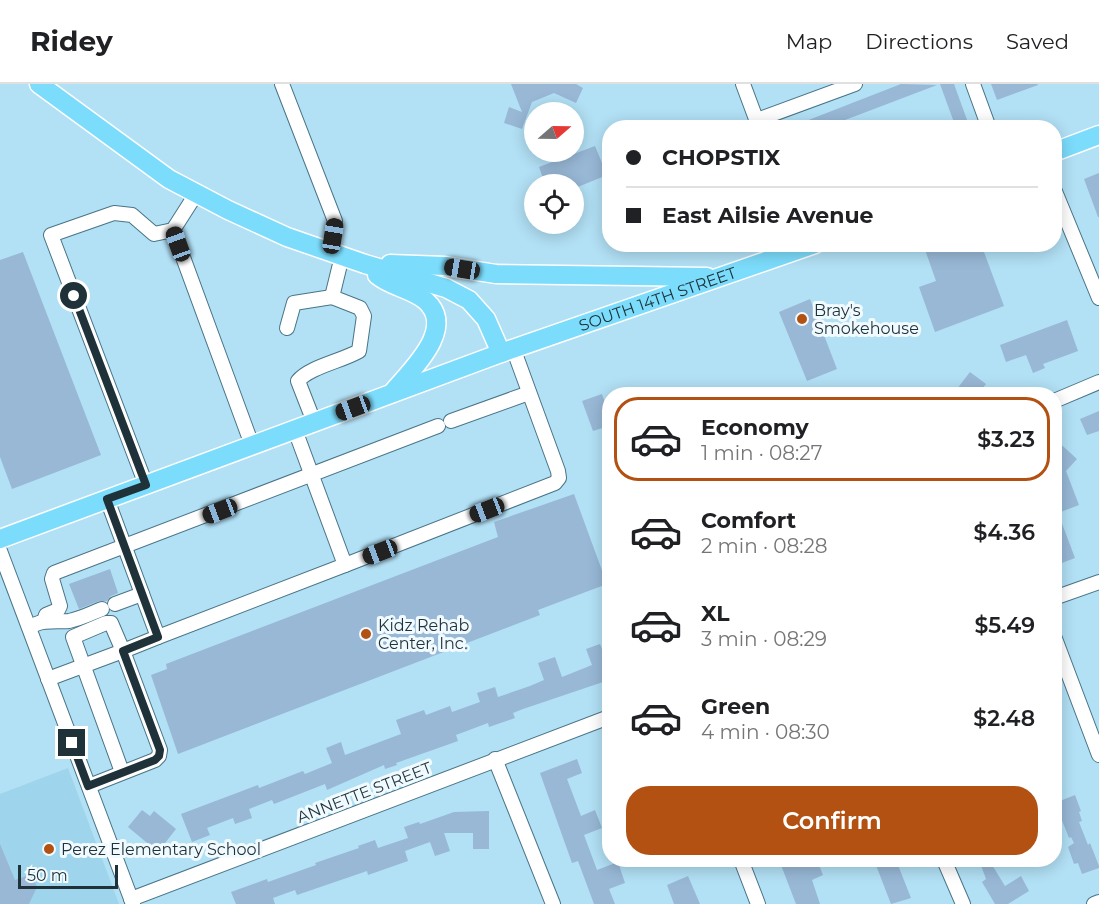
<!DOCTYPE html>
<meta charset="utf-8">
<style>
body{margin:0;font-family:Montserrat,sans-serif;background:#f6f6f6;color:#202124;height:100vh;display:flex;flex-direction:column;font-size:22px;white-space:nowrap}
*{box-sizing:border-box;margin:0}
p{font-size:20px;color:#757577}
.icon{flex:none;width:33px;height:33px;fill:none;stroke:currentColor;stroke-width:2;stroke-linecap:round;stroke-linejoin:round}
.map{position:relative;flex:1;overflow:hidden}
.drawer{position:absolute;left:602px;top:303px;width:460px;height:480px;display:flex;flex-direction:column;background:#fff;border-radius:24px;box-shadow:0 3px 15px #0003}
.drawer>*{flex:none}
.guide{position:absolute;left:602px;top:36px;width:460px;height:132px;border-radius:24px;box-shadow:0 3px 15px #0003;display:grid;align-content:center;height:132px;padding:0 24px;background:#fff}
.needle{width:39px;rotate:70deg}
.tools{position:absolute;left:524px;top:18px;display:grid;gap:12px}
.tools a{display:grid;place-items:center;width:60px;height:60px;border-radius:50%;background:#fff;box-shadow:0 3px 15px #0003;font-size:30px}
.scale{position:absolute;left:18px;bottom:15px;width:100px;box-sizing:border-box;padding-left:6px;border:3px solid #1f323a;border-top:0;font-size:16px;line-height:21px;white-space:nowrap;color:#1f323a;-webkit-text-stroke:4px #f1fbff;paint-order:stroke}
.end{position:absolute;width:27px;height:27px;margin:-14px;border:8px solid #1f323a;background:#fff;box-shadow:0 0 0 3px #fff}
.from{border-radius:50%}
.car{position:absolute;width:18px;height:36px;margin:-18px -9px;border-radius:8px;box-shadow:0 0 4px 2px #0007;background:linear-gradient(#222 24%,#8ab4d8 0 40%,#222 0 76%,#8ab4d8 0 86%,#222 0)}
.guide b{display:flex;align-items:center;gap:21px;height:57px;font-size:22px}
.guide b+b{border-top:2px solid #e0e0e0}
.guide i{width:15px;height:15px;background:#202124}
ul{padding:10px 0 0;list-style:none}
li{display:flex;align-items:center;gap:18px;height:84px;margin:0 12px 9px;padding:0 12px;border:3px solid transparent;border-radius:24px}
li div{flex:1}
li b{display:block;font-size:22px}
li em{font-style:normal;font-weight:600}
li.selected{border-color:#b25112}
li>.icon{width:54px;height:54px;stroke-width:1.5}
.action{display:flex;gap:12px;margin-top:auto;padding:12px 24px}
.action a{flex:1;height:69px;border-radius:24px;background:#b25112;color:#fff;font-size:24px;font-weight:600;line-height:69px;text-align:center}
header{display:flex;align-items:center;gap:36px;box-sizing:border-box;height:84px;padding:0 30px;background:#fff;border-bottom:2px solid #e0e0e0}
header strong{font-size:28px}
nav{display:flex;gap:33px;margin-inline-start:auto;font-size:21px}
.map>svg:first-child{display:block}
.built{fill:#9ed5ed}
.building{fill:#98b8d6}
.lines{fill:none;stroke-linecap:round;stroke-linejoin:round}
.minor-casing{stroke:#497487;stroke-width:16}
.major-casing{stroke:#fff;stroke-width:21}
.minor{stroke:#fff;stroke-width:14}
.major{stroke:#7cdcfb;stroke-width:18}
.route{stroke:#1f323a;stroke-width:8}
.poi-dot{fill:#b25112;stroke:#f1fbff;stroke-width:2}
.labels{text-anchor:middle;stroke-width:6;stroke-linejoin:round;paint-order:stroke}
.street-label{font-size:16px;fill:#1f323a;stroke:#f1fbff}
.poi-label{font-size:16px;fill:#1f323a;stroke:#f1fbff;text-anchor:start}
</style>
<header>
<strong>Ridey</strong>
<nav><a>Map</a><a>Directions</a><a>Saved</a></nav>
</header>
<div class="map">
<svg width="1099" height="820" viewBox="0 0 1099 820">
<rect width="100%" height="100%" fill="#b2e0f5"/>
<polygon class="built" points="68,684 119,820 0,820 0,710"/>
<g class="building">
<polygon points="511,0 576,0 583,4 576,19 554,9 532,18 522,45 504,39 509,23 522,28"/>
<polygon points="901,0 937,1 824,44 788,44"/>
<polygon points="940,0 954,0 970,44 956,44"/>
<polygon points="991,0 1037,0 1038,1 997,16"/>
<polygon points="595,62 607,91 573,105 573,100 545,100 539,83"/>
<polygon points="1099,89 1099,133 1098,133 1084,95"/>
<polygon points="923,160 981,160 1004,222 935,248 919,203 936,197"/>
<polygon points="23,168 101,371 12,405 0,373 0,176"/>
<polygon points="810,215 837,285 807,297 779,228"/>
<polygon points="1067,236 1078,267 1043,280 1045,284 1033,289 1026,271 1006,278 1000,261"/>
<polygon points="970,288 986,300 978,310 953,310"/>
<polygon points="602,310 609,331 609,342 593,347 582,317"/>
<polygon points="1099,327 1099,347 1087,351 1080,335"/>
<polygon points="1054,354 1077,375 1066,387 1079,421 1058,429 1075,474 1054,482"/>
<polygon points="574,410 607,500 538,526 540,531 178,670 151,591 167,585 166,580 498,453 494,438"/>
<polygon points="110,485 118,509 111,512 107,517 99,517 79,525 69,500"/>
<polygon points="600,560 609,582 609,596 523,625 513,629 515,634 489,643 488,639 456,651 458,657 396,679 397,681 385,685 384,681 327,706 325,700 274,720 272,716 249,725 252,734 235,740 233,734 207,744 210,751 192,758 181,730 258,701 259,704 303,687 305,690 332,679 326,664 341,658 345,671 401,650 396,636 424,626 426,631 450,622 452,628 480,618 477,609 495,603 498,613 530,602 544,596 538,579 555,573 562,593 592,581 586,565"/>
<polygon points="577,675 582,689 567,695 581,732 595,726 602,744 584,751 597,786 618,778 625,799 609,805 615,820 594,820 578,777 572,779 540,689"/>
<polygon points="1075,711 1081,727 1079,728 1082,737 1079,738 1088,761 1090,759 1099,782 1099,784 1082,790 1078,779 1074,780 1068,763 1074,759 1071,753 1069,754 1055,719"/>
<polygon points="142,726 150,732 154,727 176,745 158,768 128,743"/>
<polygon points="489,727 489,765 473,765 473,749 444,749 450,767 435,772 430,758 405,767 408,777 368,791 367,787 297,811 295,806 273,814 275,820 236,820 231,808 267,795 268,798 316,781 315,779 359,764 358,762 375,756 378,764 408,754 404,743 419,738 420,740 454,728"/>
<polygon points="0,760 15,796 32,790 37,803 29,820 0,820"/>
<polygon points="782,776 817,776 823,791 812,796 820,820 796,820 781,781 784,780"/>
<polygon points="874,776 896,776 911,814 891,820"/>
<polygon points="979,776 989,776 1005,802 1021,792 1029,807 1008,820 995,820 982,798 986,795"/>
<polygon points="688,792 700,820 674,820 667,801"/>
</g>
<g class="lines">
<defs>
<g id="minor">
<polyline points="282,0 335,137 330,168"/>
<polyline points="743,0 759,43"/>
<polyline points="973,0 989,44"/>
<polyline points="757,36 855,0"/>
<polyline points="1054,105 1099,214"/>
<polyline points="196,110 173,146 252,361"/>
<polyline points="287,244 294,219 332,213"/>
<polyline points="1054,317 1099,298"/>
<polyline points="451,337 529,309"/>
<path d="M314,338L298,297C309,283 342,277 359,267L364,232L360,224L332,213L342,172"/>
<polyline points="146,401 51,151 114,129 132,131 154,150 173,146"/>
<polyline points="107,415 158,553 123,567 111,539 106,539 73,553 122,688"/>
<polyline points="0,467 133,820"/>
<polyline points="345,481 555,399 559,394 558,387 513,264"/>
<polyline points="1054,514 1099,498"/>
<polyline points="115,520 142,510"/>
<polyline points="44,537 46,531 58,526 60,522 52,495 54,489 438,342"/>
<path d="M36,540C45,536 58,538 69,537C80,535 92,529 102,525"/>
<polyline points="1054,552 1099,671"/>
<polyline points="158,553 345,481 295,346"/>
<polyline points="48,595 123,567 160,666 159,672 155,676 89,702"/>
<polyline points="495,675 553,820"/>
<polyline points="944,776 963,820"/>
<polyline points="743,781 758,820"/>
<polyline points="131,815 609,633"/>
<polyline points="1094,820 1099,818"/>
</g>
<g id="major">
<polyline points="39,0 169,95 228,126 287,153 365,180 446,204 469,216 486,235 501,269"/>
<polyline points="1054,68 1099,51"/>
<polyline points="390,180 445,182 496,190 707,193"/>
<path d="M377,191C391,203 413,205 426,217C457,245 410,287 393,308"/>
<path id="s1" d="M0,455L501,269L815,160"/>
</g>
</defs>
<use href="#minor" class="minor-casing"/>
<use href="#major" class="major-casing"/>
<use href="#minor" class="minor"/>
<use href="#major" class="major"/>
</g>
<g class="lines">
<polyline class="route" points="72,659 88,702 155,676 159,672 160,666 123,567 158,553 107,415 146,401 74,212"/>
</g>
<g class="poi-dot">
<circle cx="802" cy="235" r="6"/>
<circle cx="366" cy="550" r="6"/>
<circle cx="49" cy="765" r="6"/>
</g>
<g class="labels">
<g class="street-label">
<text dy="6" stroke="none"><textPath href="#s1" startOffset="700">SOUTH 14TH STREET</textPath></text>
<text transform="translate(364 708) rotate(-21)" y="6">ANNETTE STREET</text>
</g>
<g class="poi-label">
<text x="814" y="232">Bray's<tspan x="814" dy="18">Smokehouse</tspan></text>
<text x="378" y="547">Kidz Rehab<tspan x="378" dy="18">Center, Inc.</tspan></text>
<text x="61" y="771">Perez Elementary School</text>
</g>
</g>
</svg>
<div class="tools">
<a><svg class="needle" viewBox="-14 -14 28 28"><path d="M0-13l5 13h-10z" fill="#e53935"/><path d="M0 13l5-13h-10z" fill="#757577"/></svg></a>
<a><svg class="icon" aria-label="locate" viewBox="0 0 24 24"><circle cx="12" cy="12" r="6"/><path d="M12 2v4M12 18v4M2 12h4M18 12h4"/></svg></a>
</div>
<div class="scale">50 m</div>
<i class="end from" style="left:74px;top:212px"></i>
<i class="end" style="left:72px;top:659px"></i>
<i class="car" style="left:333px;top:152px;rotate:9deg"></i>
<i class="car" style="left:178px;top:160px;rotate:340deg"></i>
<i class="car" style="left:462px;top:185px;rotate:279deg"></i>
<i class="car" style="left:353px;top:324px;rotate:250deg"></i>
<i class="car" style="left:487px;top:426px;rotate:249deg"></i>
<i class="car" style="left:220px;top:427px;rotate:249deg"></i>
<i class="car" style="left:380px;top:468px;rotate:249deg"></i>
<div class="guide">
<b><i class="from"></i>CHOPSTIX</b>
<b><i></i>East Ailsie Avenue</b>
</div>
<section class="drawer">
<ul>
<li class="selected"><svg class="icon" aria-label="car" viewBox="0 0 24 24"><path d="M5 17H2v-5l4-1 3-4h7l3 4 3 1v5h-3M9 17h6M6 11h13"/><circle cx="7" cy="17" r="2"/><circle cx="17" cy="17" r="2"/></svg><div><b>Economy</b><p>1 min · 08:27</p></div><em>$3.23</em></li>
<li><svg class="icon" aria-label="car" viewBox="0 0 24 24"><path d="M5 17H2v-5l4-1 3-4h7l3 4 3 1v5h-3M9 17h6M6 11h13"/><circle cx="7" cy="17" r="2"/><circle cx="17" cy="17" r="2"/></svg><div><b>Comfort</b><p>2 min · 08:28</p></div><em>$4.36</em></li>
<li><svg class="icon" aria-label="car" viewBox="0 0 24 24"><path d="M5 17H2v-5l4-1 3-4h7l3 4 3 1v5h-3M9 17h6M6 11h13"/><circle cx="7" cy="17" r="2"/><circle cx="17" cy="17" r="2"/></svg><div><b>XL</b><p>3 min · 08:29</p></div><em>$5.49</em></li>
<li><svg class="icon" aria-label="car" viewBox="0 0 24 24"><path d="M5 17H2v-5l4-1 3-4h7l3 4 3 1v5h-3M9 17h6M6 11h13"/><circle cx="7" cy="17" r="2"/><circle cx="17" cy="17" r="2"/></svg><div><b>Green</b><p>4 min · 08:30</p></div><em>$2.48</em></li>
</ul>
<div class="action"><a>Confirm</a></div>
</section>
</div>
